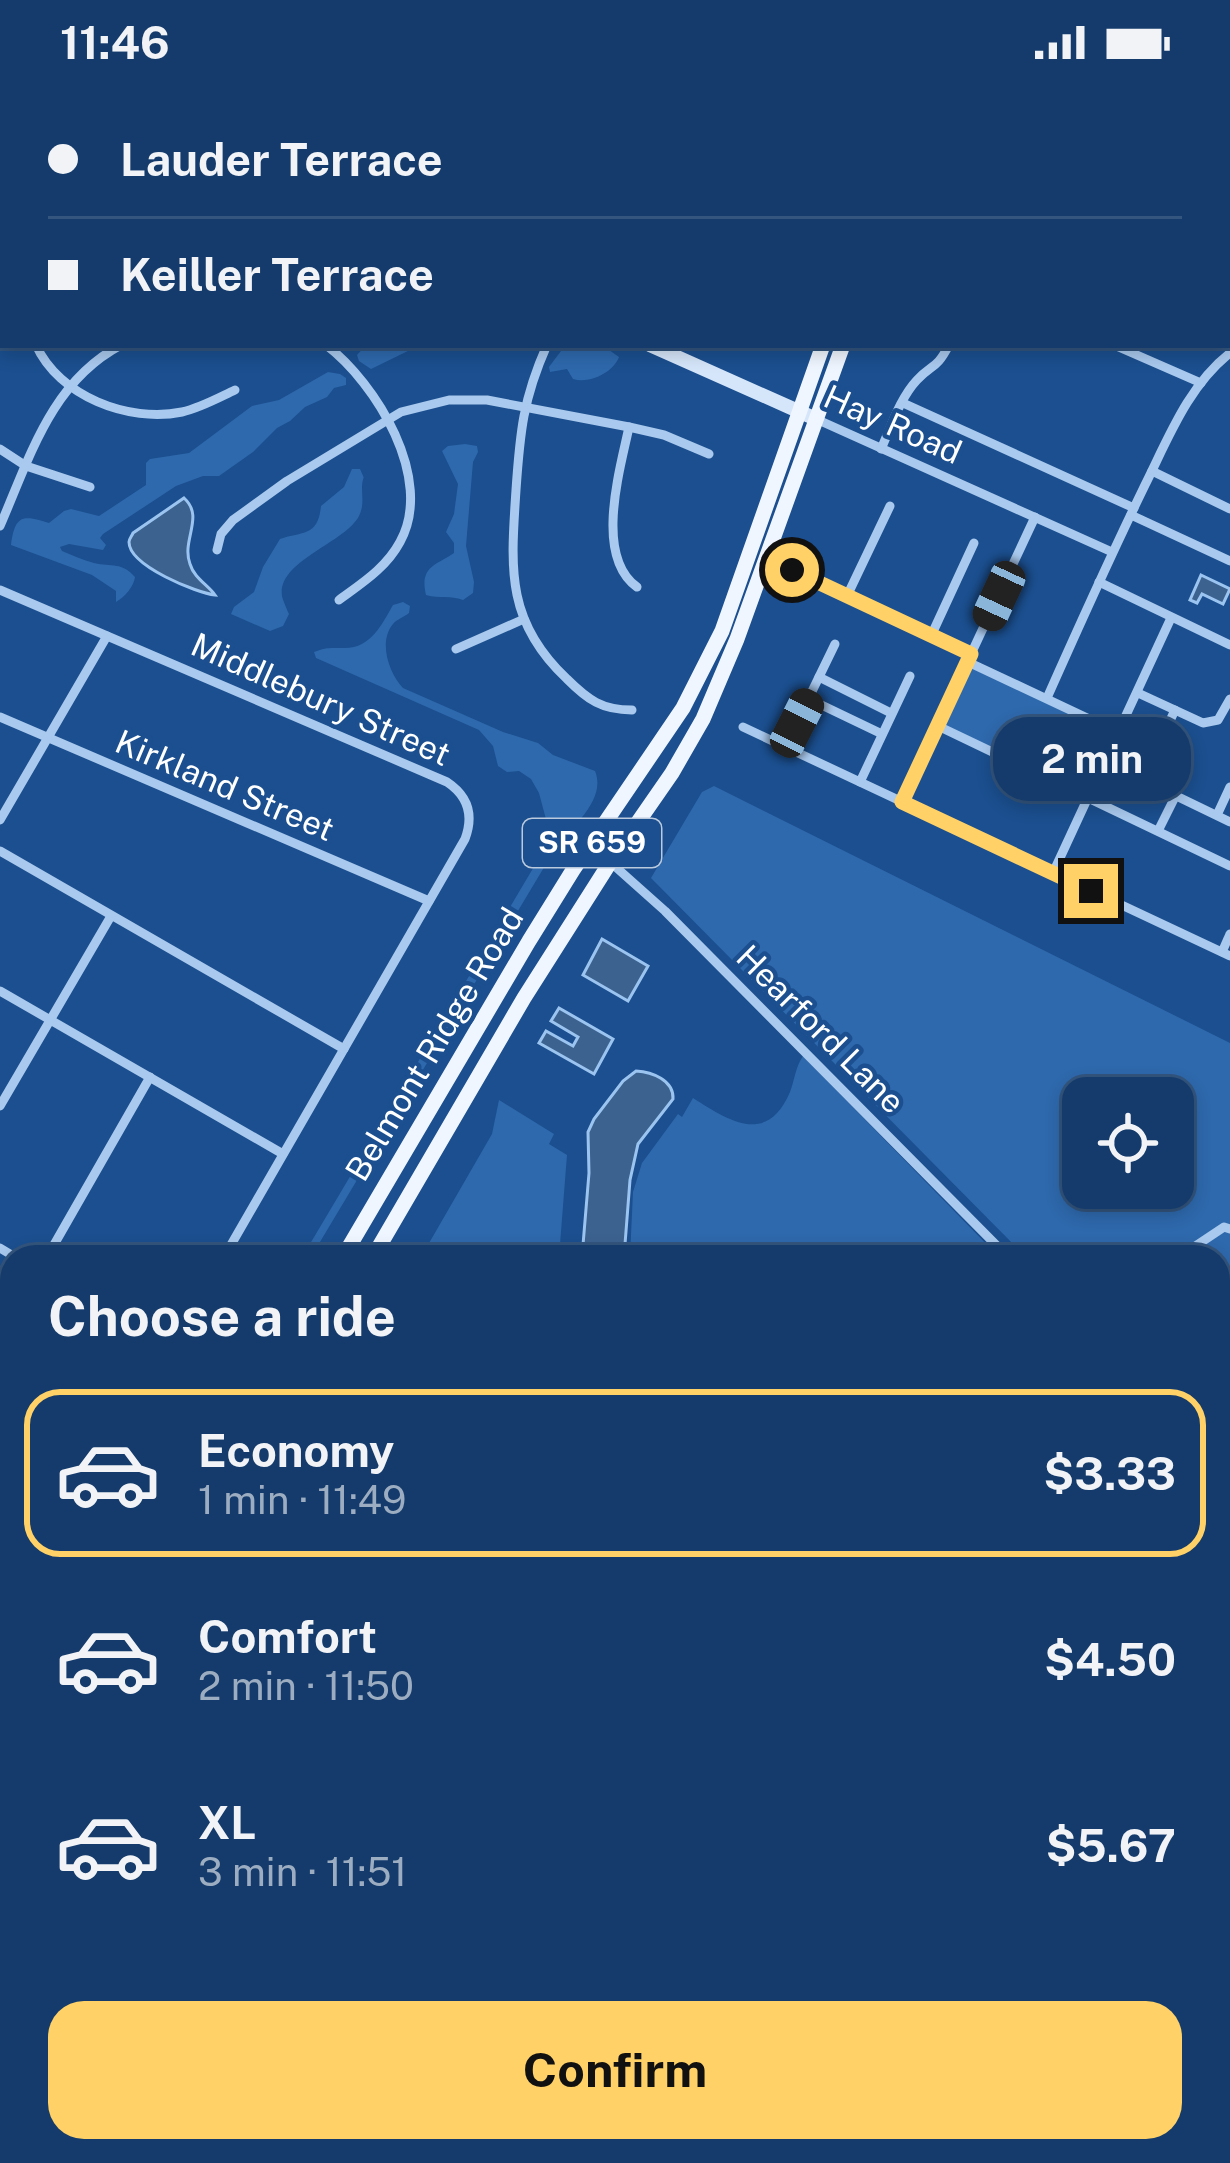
<!DOCTYPE html>
<meta charset="utf-8">
<style>
body{margin:0;font-family:"Public Sans",sans-serif;background:#214673;color:#f1f3f6;height:100vh;display:flex;flex-direction:column;font-size:45px;white-space:nowrap}
*{box-sizing:border-box;margin:0}
p{font-size:39px;color:#9dadc1}
.icon{flex:none;width:66px;height:66px;fill:none;stroke:currentColor;stroke-width:2;stroke-linecap:round;stroke-linejoin:round}
.map{position:relative;flex:1;overflow:hidden}
.side{position:absolute;left:0px;top:1161px;width:1230px;height:918px;display:flex;flex-direction:column;background:#143b6b;border-radius:36px 36px 0 0;box-shadow:0 6px 18px #0003,0 0 0 3px #33557e}
.side>*{flex:none}
.banner{position:absolute;left:0px;top:0px;width:1230px;height:264px;box-shadow:0 6px 18px #0003,0 0 0 3px #33557e;display:grid;align-content:center;height:264px;padding:0 48px;background:#143b6b}
.controls{position:absolute;left:1062px;top:993px;display:grid;gap:24px}
.controls a{display:grid;place-items:center;width:132px;height:132px;border-radius:24px;background:#143b6b;box-shadow:0 6px 18px #0003,0 0 0 3px #33557e;font-size:60px}
.end{position:absolute;width:54px;height:54px;margin:-27px;border:15px solid #ffd166;background:#111;box-shadow:0 0 0 6px #111}
.from{border-radius:50%}
.bubble{position:absolute;height:84px;border-radius:36px;background:#143b6b;box-shadow:0 6px 18px #0003,0 0 0 3px #33557e;font-size:39px;font-weight:700;line-height:84px;text-align:center}
.car{position:absolute;width:36px;height:72px;margin:-36px -18px;border-radius:15px;box-shadow:0 0 9px 3px #0007;background:linear-gradient(#222 24%,#8ab4d8 0 40%,#222 0 76%,#8ab4d8 0 86%,#222 0)}
.banner b{display:flex;align-items:center;gap:42px;height:114px;font-size:45px}
.banner b+b{border-top:3px solid #33557e}
.banner i{width:30px;height:30px;background:#f1f3f6}
ul{padding:0;list-style:none}
li{display:flex;align-items:center;gap:36px;height:168px;margin:0 24px 18px;padding:0 24px;border:6px solid transparent;border-radius:36px}
li div{flex:1}
li b{display:block;font-size:45px}
li em{font-style:normal;font-weight:700}
li.active{border-color:#ffd166}
li>.icon{width:108px;height:108px;stroke-width:1.5}
h2{padding:0 48px;font-size:54px;line-height:144px}
.primary-button{display:flex;gap:24px;margin-top:auto;padding:24px 48px}
.primary-button a{flex:1;height:138px;border-radius:36px;background:#ffd166;color:#111;font-size:48px;font-weight:700;line-height:138px;text-align:center}
.status{display:flex;justify-content:space-between;align-items:center;height:84px;padding:0 60px;background:#143b6b;direction:ltr}
.status svg{height:33px;fill:currentColor}
.map>svg:first-child{display:block}
.green{fill:#2e69ad;fill-rule:evenodd}
.water{fill:#3c6290;stroke:#9cc4f0;stroke-width:3}
.lines{fill:none;stroke-linecap:round;stroke-linejoin:round}
.street{stroke:#a9c9ee;stroke-width:9}
.secondary{stroke:#d6e6fa;stroke-width:14}
.primary{stroke:#f0f6ff;stroke-width:15}
.route{stroke:#ffd166;stroke-width:15}
.labels{text-anchor:middle;stroke-width:9;stroke-linejoin:round;paint-order:stroke}
.shield{fill:#1b4f8f;stroke:#bbcadd;stroke-width:3}
.shield-label{font-size:30px;font-weight:bold;fill:#fff}
.street-label{font-size:33px;fill:#fff;stroke:#1b4f8f}
</style>
<div class="status"><b>11:46</b><svg viewBox="0 0 49 12"><path d="M0 12V9h3v3zM5 12V6h3v6zM10 12V3h3v9zM15 12V0h3v12zM26 1h20v11H26zM47 4h2v5h-2z"/></svg></div>
<div class="map">
<svg width="1230" height="2079" viewBox="0 0 1230 2079">
<rect width="100%" height="100%" fill="#1b4f8f"/>
<g class="green">
<polygon points="366,261 530,261 520,267 412,265 371,285 359,277 357,271"/>
<path d="M571,261H602L619,273C613,289 589,300 573,295L567,285L550,288L549,283L561,267Z"/>
<path d="M328,288L340,290L346,294V301L334,304L327,313L305,323L290,337L277,344L253,368L219,392H203L176,402L103,450L100,454L106,461L103,466L69,460L60,463L62,467C72,471 83,476 94,479C112,483 122,478 135,493C134,502 125,513 116,518V507L92,491L11,461C15,430 23,431 49,439L64,427L71,425L99,432L146,401V379L150,375L189,369L252,322L279,316Z"/>
<path d="M465,360L477,362L478,368L473,378L466,462L474,498L473,509L463,516C450,511 440,515 426,511C419,482 437,481 454,469V459L446,448L454,430L458,400L442,367L448,362Z"/>
<path d="M352,385H360C366,399 363,388 362,403C362,413 364,422 359,432C345,459 277,477 282,512C282,514 288,528 289,530L283,542L270,547L231,530L234,523L254,508L263,483L280,455C303,447 318,453 321,422L344,403Z"/>
<path d="M403,518L410,522L409,529C404,533 397,535 393,540C378,558 389,589 403,604L503,648L538,659L553,671L595,687C607,716 571,743 555,765L311,1173H298L304,1170L551,754L539,709L531,695L519,687L507,688L498,682L493,662L479,646L316,574L314,568C326,563 330,564 343,564C371,565 382,540 393,521Z"/>
<polygon points="968,578 1119,649 1089,714 938,642"/>
<path d="M714,702L1230,959V1613L1218,1617V1173H1026L651,794L702,708ZM1083,1014H1173V1104H1083Z"/>
<path d="M803,972L999,1173H630L633,1108L642,1079L678,1030L682,1033L693,1014C729,1037 767,1062 790,1008C795,995 795,984 803,972Z"/>
<polygon points="499,1016 554,1050 549,1060 567,1071 559,1173 421,1173 492,1050"/>
<polygon points="0,1346 12,1353 12,1535 0,1541"/>
<polygon points="12,1626 12,1675 0,1677 0,1632"/>
<polygon points="1218,1721 1230,1722 1230,1888 1218,1886"/>
<polygon points="1218,1912 1230,1913 1230,2079 1003,2079 1011,2067 1218,2067"/>
<polygon points="270,2067 423,2067 414,2079 263,2079"/>
<polygon points="750,2067 975,2067 953,2079 739,2079"/>
</g>
<g class="water">
<path d="M184,414C205,433 181,456 190,480C194,494 208,501 215,511C197,509 129,482 129,458C129,455 132,452 133,449Z"/>
<polygon points="1201,491 1230,505 1223,520 1202,510 1197,519 1190,516"/>
<polygon points="602,855 648,882 628,917 583,891"/>
<polygon points="559,924 613,955 594,990 539,959 546,947 573,962 578,953 551,937"/>
<path d="M636,987C652,988 674,996 673,1015L638,1060L630,1096L624,1173H582L589,1089L588,1048L594,1035L623,997Z"/>
<polygon points="1230,1613 1230,1722 1218,1721 1218,1617"/>
<polygon points="423,2067 750,2067 739,2079 414,2079"/>
</g>
<g class="lines">
<g class="street">
<polyline points="294,0 298,3"/>
<polyline points="592,0 593,3"/>
<polyline points="404,3 404,0"/>
<polyline points="837,3 838,0"/>
<polyline points="0,11 3,13"/>
<polyline points="1227,68 1230,66"/>
<path d="M36,261C59,312 128,339 182,328C200,324 218,314 235,306"/>
<path d="M326,261C376,299 435,395 400,458C386,484 362,499 339,516"/>
<path d="M547,261C523,315 520,348 516,406C511,483 505,537 567,595C588,616 602,626 632,626"/>
<polyline points="1114,261 1201,299"/>
<polyline points="903,319 1134,424"/>
<polyline points="816,335 1112,468"/>
<path d="M629,343C620,386 594,472 637,503"/>
<polyline points="0,365 26,382 90,403"/>
<path d="M881,365C891,343 900,314 917,296C933,279 936,286 949,261"/>
<polyline points="1152,387 1230,425"/>
<polyline points="1131,431 1230,477"/>
<path d="M0,442C30,373 51,298 121,261"/>
<polyline points="217,466 221,450 233,436 287,397 401,328 449,316 487,316 629,343 664,351 709,370"/>
<polyline points="792,486 971,570"/>
<polyline points="1099,498 1230,561"/>
<path d="M0,506L447,698C468,712 474,731 465,755L224,1173"/>
<polyline points="847,512 890,422"/>
<polyline points="931,552 974,459"/>
<polyline points="456,565 524,535"/>
<polyline points="968,578 1119,649"/>
<polyline points="819,593 891,629"/>
<polyline points="1138,609 1203,639 1218,636 1230,615"/>
<path d="M1047,614C1079,542 1111,471 1145,401C1168,355 1188,302 1230,269"/>
<polyline points="809,615 882,650"/>
<polyline points="0,633 429,817"/>
<polyline points="938,642 1230,782"/>
<polyline points="743,643 1230,872"/>
<polyline points="785,663 835,560"/>
<polyline points="1106,678 1230,738"/>
<polyline points="1142,696 1175,626"/>
<polyline points="860,698 910,592"/>
<polyline points="902,718 1035,433"/>
<polyline points="1217,731 1230,703"/>
<polyline points="0,736 107,552"/>
<polyline points="1158,747 1176,711"/>
<polyline points="591,761 665,827 1008,1173"/>
<polyline points="0,767 344,965"/>
<polyline points="1053,789 1171,534"/>
<polyline points="1222,868 1230,850"/>
<polyline points="0,907 283,1070"/>
<polyline points="0,1022 111,832"/>
<polyline points="0,1164 15,1173"/>
<polyline points="47,1173 150,993"/>
<polyline points="1179,1173 1224,1143 1230,1145"/>
<polyline points="0,1253 12,1233"/>
<polyline points="0,1268 12,1275"/>
</g>
<g class="secondary">
<polyline points="1122,0 1124,3"/>
<polyline points="1142,0 1144,3"/>
<polyline points="0,112 3,113"/>
<polyline points="1227,121 1230,125"/>
<polyline points="1227,147 1230,151"/>
<polyline points="650,261 816,335"/>
</g>
<g class="primary">
<polyline points="1014,3 1019,0"/>
<polyline points="1053,3 1057,0"/>
<polyline points="343,1173 529,857 573,786 683,624 722,547 823,261"/>
<polyline points="373,1173 524,914 611,777 672,689 703,635 737,555 843,261"/>
<polyline points="0,1577 12,1569"/>
<polyline points="0,1606 12,1599"/>
</g>
</g>
<g class="lines">
<polyline class="route" points="792,486 971,570 902,718 1091,807"/>
</g>
<g class="labels">
<rect class="shield" x="523" y="735" width="138" height="48" rx="9"/>
<g class="shield-label">
<text x="592" y="769">SR 659</text>
</g>
<g class="street-label">
<text transform="translate(893 340) rotate(24)" y="12">Hay Road</text>
<text transform="translate(321 615) rotate(24)" y="12">Middlebury Street</text>
<text transform="translate(225 701) rotate(23)" y="12">Kirkland Street</text>
<text transform="translate(821 945) rotate(45)" y="12">Hearford Lane</text>
<text transform="translate(434 960) rotate(-59)" y="12">Belmont Ridge Road</text>
</g>
</g>
</svg>
<div class="controls">
<a><svg class="icon" aria-label="locate" viewBox="0 0 24 24"><circle cx="12" cy="12" r="6"/><path d="M12 2v4M12 18v4M2 12h4M18 12h4"/></svg></a>
</div>
<i class="end from" style="left:792px;top:486px"></i>
<i class="end" style="left:1091px;top:807px"></i>
<div class="bubble" style="left:993px;top:633px;width:198px">2 min</div>
<i class="car" style="left:999px;top:512px;rotate:205deg"></i>
<i class="car" style="left:797px;top:639px;rotate:27deg"></i>
<div class="banner">
<b><i class="from"></i>Lauder Terrace</b>
<b><i></i>Keiller Terrace</b>
</div>
<section class="side">
<h2>Choose a ride</h2>
<ul>
<li class="active"><svg class="icon" aria-label="car" viewBox="0 0 24 24"><path d="M5 17H2v-5l4-1 3-4h7l3 4 3 1v5h-3M9 17h6M6 11h13"/><circle cx="7" cy="17" r="2"/><circle cx="17" cy="17" r="2"/></svg><div><b>Economy</b><p>1 min · 11:49</p></div><em>$3.33</em></li>
<li><svg class="icon" aria-label="car" viewBox="0 0 24 24"><path d="M5 17H2v-5l4-1 3-4h7l3 4 3 1v5h-3M9 17h6M6 11h13"/><circle cx="7" cy="17" r="2"/><circle cx="17" cy="17" r="2"/></svg><div><b>Comfort</b><p>2 min · 11:50</p></div><em>$4.50</em></li>
<li><svg class="icon" aria-label="car" viewBox="0 0 24 24"><path d="M5 17H2v-5l4-1 3-4h7l3 4 3 1v5h-3M9 17h6M6 11h13"/><circle cx="7" cy="17" r="2"/><circle cx="17" cy="17" r="2"/></svg><div><b>XL</b><p>3 min · 11:51</p></div><em>$5.67</em></li>
</ul>
<div class="primary-button"><a>Confirm</a></div>
</section>
</div>
